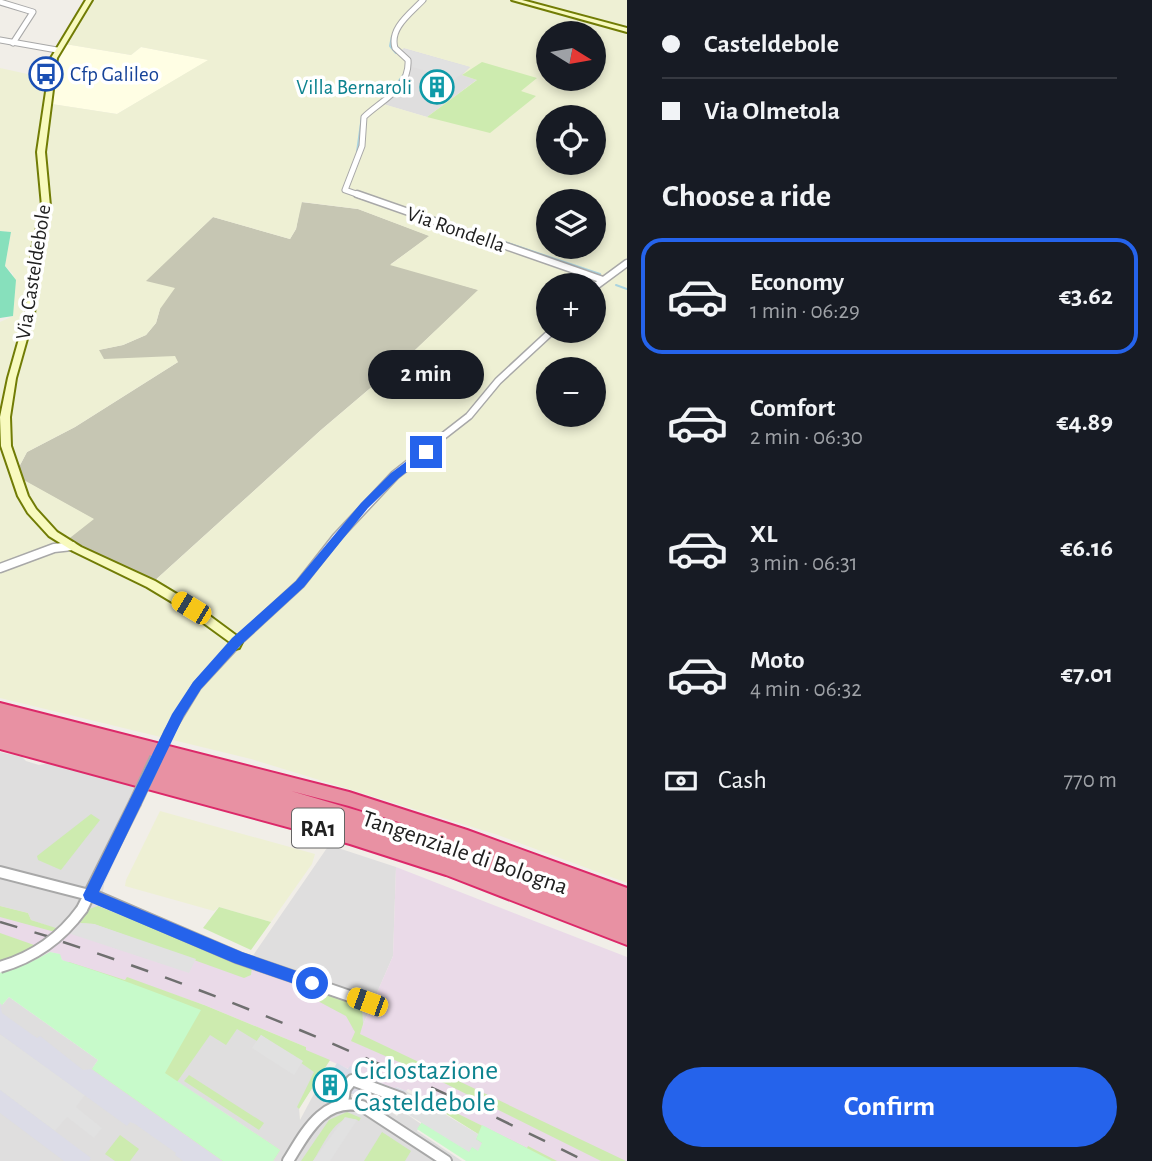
<!DOCTYPE html>
<meta charset="utf-8">
<style>
body{margin:0;font-family:"Alegreya Sans",sans-serif;background:#20242c;color:#f1f3f6;height:100vh;display:flex;flex-direction:column;font-size:26px;white-space:nowrap}
*{box-sizing:border-box;margin:0}
p{font-size:23px;color:#9ea1a6}
.icon{flex:none;width:38px;height:38px;fill:none;stroke:currentColor;stroke-width:2;stroke-linecap:round;stroke-linejoin:round}
.map{position:relative;flex:1;overflow:hidden}
.side{display:flex;flex-direction:column;background:#171b24;width:525px}
.side>*{flex:none}
.top-card{display:grid;align-content:center;height:154px;padding:0 35px;background:#171b24}
.needle{width:46px;rotate:101deg}
.fabs{position:absolute;left:536px;top:21px;display:grid;gap:14px}
.fabs a{display:grid;place-items:center;width:70px;height:70px;border-radius:50%;background:#171b24;box-shadow:0 4px 10px #0003;font-size:35px}
.end{position:absolute;width:32px;height:32px;margin:-16px;border:9px solid #2563eb;background:#fff;box-shadow:0 0 0 4px #fff}
.from{border-radius:50%}
.bubble{position:absolute;height:49px;border-radius:24px;background:#171b24;box-shadow:0 4px 10px #0003;font-size:23px;font-weight:700;line-height:49px;text-align:center}
.car{position:absolute;width:21px;height:42px;margin:-21px -10px;border-radius:9px;box-shadow:0 0 5px 2px #0007;background:linear-gradient(#f5c518 24%,#345 0 40%,#f5c518 0 76%,#345 0 86%,#f5c518 0)}
.top-card b{display:flex;align-items:center;gap:24px;height:66px;font-size:26px}
.top-card b+b{border-top:2px solid #363941}
.top-card i{width:18px;height:18px;background:#f1f3f6}
ul{padding:0;list-style:none}
li{display:flex;align-items:center;gap:21px;height:116px;margin:0 14px 10px;padding:0 21px;border:4px solid transparent;border-radius:21px}
li div{flex:1}
li b{display:block;font-size:26px}
li em{font-style:normal;font-weight:700}
li.current{border-color:#2563eb}
li>.icon{width:63px;height:63px;stroke-width:1.5}
h2{padding:0 35px;font-size:32px;line-height:84px}
.pay{display:flex;align-items:center;gap:18px;height:77px;padding:0 35px;font-size:26px}
.pay p{margin-inline-start:auto}
.button{display:flex;gap:14px;margin-top:auto;padding:14px 35px}
.button a{flex:1;height:80px;border-radius:42px;background:#2563eb;color:#fff;font-size:28px;font-weight:700;line-height:80px;text-align:center}
main{display:flex;flex:1;min-height:0}
.map>svg:first-child{display:block}
.residential{fill:#dfdede}
.industrial{fill:#eadae8}
.education{fill:#fffee4}
.construction{fill:#c6c6b3}
.farmland{fill:#eef0d4;fill-rule:evenodd}
.grass{fill:#cdebaf}
.park{fill:#c7faca}
.pitch{fill:#87e0bc}
.parking{fill:#e1e1e1}
.plaza{fill:#dcdce7}
.lines{fill:none;stroke-linecap:round;stroke-linejoin:round}
.stream{stroke:#a9d3df;stroke-width:2}
.street-far3-casing{stroke:#a8a8a8;stroke-width:7}
.street-far2-casing{stroke:#a8a8a8;stroke-width:9}
.street-far1-casing{stroke:#a8a8a8;stroke-width:11}
.street-casing{stroke:#a8a8a8;stroke-width:14}
.secondary-casing{stroke:#717c05;stroke-width:4}
.highway-casing{stroke:#dc2969;stroke-width:4}
.street-far3{stroke:#fff;stroke-width:5}
.street-far2{stroke:#fff;stroke-width:6}
.street-far1{stroke:#fff;stroke-width:8}
.street{stroke:#fff;stroke-width:10}
.secondary{fill:#f8fabe;fill-rule:evenodd}
.highway{fill:#e891a3;fill-rule:evenodd}
.rail{stroke:#6f6f6f;stroke-width:2.5;stroke-dasharray:18 18;stroke-linecap:butt}
.street-bridge-far1-casing{stroke:#a8a8a8;stroke-width:11;stroke-linecap:butt}
.street-bridge-casing{stroke:#a8a8a8;stroke-width:14;stroke-linecap:butt}
.street-bridge-far1{stroke:#fff;stroke-width:8}
.street-bridge{stroke:#fff;stroke-width:10}
.route{fill:#2563eb}
.labels{text-anchor:middle;stroke-width:7;stroke-linejoin:round;paint-order:stroke}
.far-transit-label{font-size:21px;fill:#164399;stroke:#fff;text-anchor:start}
.far-culture-label{font-size:21px;fill:#0d838f;stroke:#fff;text-anchor:end}
.far-street-label{font-size:21px;fill:#212121;stroke:#fff}
.shield{fill:#fff;stroke:#646464;stroke-width:2}
.shield-label{font-size:23px;font-weight:bold;fill:#212121}
.street-label{font-size:24px;fill:#212121;stroke:#fff}
.near-culture-label{font-size:28px;fill:#0d838f;stroke:#fff;text-anchor:start}
</style>
<main>
<div class="map">
<svg width="627" height="1161" viewBox="0 0 627 1161">
<rect width="100%" height="100%" fill="#f1eee8"/>
<g class="residential">
<polygon points="404,48 471,67 463,75 478,79 427,117 379,103 398,52"/>
<polygon points="0,752 22,757 26,761 39,765 49,763 148,789 104,884 103,892 252,957 329,845 396,867 393,956 359,1034 252,967 102,907 89,909 71,934 31,920 28,913 0,906"/>
<polygon points="9,997 98,1060 92,1069 223,1161 0,1161 0,1003 3,1004"/>
<polygon points="204,1005 330,1060 299,1108 300,1120 316,1090 328,1097 340,1094 362,1096 363,1093 397,1116 401,1110 421,1124 417,1131 462,1161 273,1161 280,1150 164,1073"/>
</g>
<polygon class="industrial" points="396,867 627,957 627,1161 552,1161 408,1089 406,1091 397,1087 395,1089 305,1050 306,1047 204,1005 127,978 125,980 73,965 62,960 59,954 50,952 41,957 29,949 0,941 0,906 28,913 31,920 71,934 89,909 102,907 295,982 299,991 346,1016 351,1022 353,1030 359,1034 393,956"/>
<polygon class="education" points="65,44 131,55 141,47 209,60 117,114 51,104 55,70"/>
<polygon class="construction" points="301,202 358,209 430,236 391,264 479,290 414,351 321,430 151,584 65,541 93,519 21,479 19,467 27,452 75,427 178,362 103,359 98,350 123,345 146,335 156,323 160,309 145,281 213,217 290,239 296,229"/>
<g class="farmland">
<path d="M92,0H627V883L498,835L251,759L0,698V322L13,316V274L5,266L11,232L0,231V68L55,80L52,104L117,114L208,60L141,47L131,55L65,44ZM548,33H593V79H548ZM404,48L470,67L462,75L477,80L427,117L380,103L402,80L410,64L398,53ZM548,117H593V163H548ZM548,201H593V247H548ZM302,202L358,209L429,236L390,265L478,290L414,351L321,430L151,584L66,541L94,519L22,479L19,467L27,452L75,427L178,362L175,356L104,359L99,350L123,345L146,335L156,323L160,309L175,288L146,281L213,217L290,239L296,229ZM548,285H593V331H548ZM548,369H593V415H548Z"/>
<polygon points="160,811 315,854 312,864 271,922 219,907 214,911 125,886 126,880"/>
</g>
<g class="grass">
<polygon points="482,62 537,78 521,91 536,96 490,133 427,117 477,80 462,75"/>
<polygon points="91,814 100,820 61,870 38,860 37,856"/>
<polygon points="0,906 28,913 31,920 59,929 55,932 0,917"/>
<polygon points="98,906 252,967 251,975 244,978 94,924 80,923 89,909"/>
<polygon points="219,907 271,922 251,950 203,928"/>
<polygon points="0,933 37,946 21,955 0,961"/>
<polygon points="69,962 125,980 127,977 204,1005 306,1047 306,1050 330,1060 299,1109 297,1107 314,1072 261,1035 257,1041 237,1029 226,1045 210,1035 177,1082 280,1150 273,1161 223,1161 92,1069 101,1058 10,995 0,996"/>
<polygon points="295,982 362,1007 363,1024 360,1034 626,1161 601,1161 424,1073 351,1041 355,1032 346,1016 299,991"/>
<polygon points="189,1075 264,1123 259,1130 184,1081"/>
<polygon points="422,1096 527,1148 528,1146 557,1161 469,1161 418,1128 422,1122 476,1139 478,1134 421,1098"/>
<path d="M347,1112L361,1118L359,1121C337,1109 324,1145 313,1161H301L329,1120Z"/>
<polygon points="382,1132 411,1151 405,1161 364,1161"/>
<polygon points="120,1135 139,1149 130,1161 115,1161 105,1154"/>
</g>
<g class="park">
<path d="M50,952L60,954L62,960C108,974 155,992 201,1010L165,1073L280,1150L273,1161H223L92,1069L98,1060L9,997L2,1005L0,1003V973L31,962Z"/>
<polygon points="422,1122 472,1147 482,1143 476,1139 482,1125 552,1161 466,1161 417,1129"/>
</g>
<polygon class="pitch" points="0,231 11,232 5,266 16,280 13,316 0,318"/>
<g class="parking">
<polygon points="405,49 470,67 454,80 413,67 411,59 401,50"/>
<polygon points="80,923 94,924 196,959 189,973 71,934"/>
<polygon points="0,1034 85,1095 76,1107 102,1128 94,1138 67,1117 55,1131 0,1090"/>
<polygon points="261,1035 303,1061 294,1075 252,1048"/>
<polygon points="406,1091 478,1134 476,1139 482,1143 478,1151 472,1147 469,1152 396,1107"/>
<polygon points="345,1117 357,1120 330,1161 313,1161"/>
</g>
<g class="plaza">
<polygon points="0,1003 2,1013 37,1038 40,1036 83,1070 91,1069 222,1161 183,1161 175,1155 176,1153 135,1124 130,1122 127,1126 0,1034"/>
<polygon points="337,1063 348,1069 350,1066 358,1069 357,1072 395,1089 396,1087 406,1091 396,1107 367,1089 362,1096 347,1093 328,1097 319,1092"/>
<polygon points="0,1090 91,1158 89,1161 64,1161 0,1113"/>
</g>
<g class="lines">
<g class="stream">
<polyline points="392,36 390,46 396,53"/>
<polyline points="388,95 404,74"/>
<polyline points="357,152 362,116"/>
<polyline points="502,241 600,274"/>
<polyline points="616,285 627,289"/>
</g>
<defs>
<g id="street-far3">
<polyline points="0,2 33,12 13,43"/>
<polyline points="0,40 57,50"/>
<path d="M362,196L345,190L362,146L364,117C382,100 410,88 408,60L395,48C389,28 411,13 423,0"/>
</g>
<g id="street-far2">
<polyline points="357,194 603,280"/>
<polyline points="593,288 627,263"/>
<polyline points="433,444 469,416 498,381 552,331"/>
</g>
<g id="street-far1">
<polyline points="0,568 54,548 72,546"/>
<polyline points="237,642 300,584 337,537 395,475 436,443"/>
<polyline points="169,732 197,686 235,645"/>
</g>
<g id="street">
<polyline points="0,872 97,897 239,958 370,1003"/>
<polyline points="82,909 135,803"/>
<polyline points="343,1103 345,1089 352,1080 401,1098"/>
<path d="M288,1161C306,1132 323,1097 362,1106L446,1161"/>
</g>
<g id="secondary">
<polygon points="86,0 92,0 57,58 45,152 50,206 40,249 34,314 16,378 10,417 11,446 28,496 36,509 57,532 81,547 155,581 195,605 241,639 242,642 239,648 235,649 231,648 231,643 187,611 147,587 73,551 49,536 28,513 18,496 1,446 0,417 8,378 26,314 32,249 42,206 37,152 51,58"/>
<polygon points="512,0 522,0 627,28 627,32"/>
</g>
<path id="highway" d="M0,703L349,792L467,830L627,888V945L446,875L350,844L0,749ZM291,791L349,806L420,829Z"/>
</defs>
<use href="#street-far3" class="street-far3-casing"/>
<use href="#street-far2" class="street-far2-casing"/>
<use href="#street-far1" class="street-far1-casing"/>
<use href="#street" class="street-casing"/>
<use href="#secondary" class="secondary-casing"/>
<use href="#highway" class="highway-casing"/>
<use href="#street-far3" class="street-far3"/>
<use href="#street-far2" class="street-far2"/>
<use href="#street-far1" class="street-far1"/>
<use href="#street" class="street"/>
<use href="#secondary" class="secondary"/>
<use href="#highway" class="highway"/>
<g class="rail">
<polyline points="0,922 50,937"/>
<path d="M63,942C243,1001 415,1076 585,1161"/>
</g>
<defs>
<polyline id="street-bridge-far1" points="156,760 169,732"/>
<g id="street-bridge">
<polyline points="135,803 156,758"/>
<path d="M0,967C35,957 61,938 82,909"/>
</g>
</defs>
<use href="#street-bridge-far1" class="street-bridge-far1-casing"/>
<use href="#street-bridge" class="street-bridge-casing"/>
<use href="#street-bridge-far1" class="street-bridge-far1"/>
<use href="#street-bridge" class="street-bridge"/>
</g>
<polygon class="route" points="423,449 432,452 399,478 368,508 304,587 241,645 201,689 184,716 99,892 242,952 317,978 319,983 317,988 312,990 234,963 85,900 83,895 172,714 193,682 232,638 296,581 361,503 391,473"/>
<defs>
<symbol id="bus-ring" viewBox="-11 -11 22 22"><circle r="9.5" fill="#fff" stroke="#1a4fb4" stroke-width="1.5"/><path d="M-5-6H5V4H4V6H2V4H-2V6H-4V4H-5ZM-3.5-4V0h7V-4ZM-3.5 1.2v1.5H-2V1.2ZM2 1.2v1.5H3.5V1.2Z" fill="#1a4fb4"/></symbol>
<symbol id="building-ring" viewBox="-11 -11 22 22"><circle r="9.5" fill="#fff" stroke="#0f9aa8" stroke-width="1.5"/><path d="M-4-6H4V6H1V3H-1V6H-4ZM-2.5-4.3h1.7v1.8h-1.7ZM.8-4.3h1.7v1.8H.8ZM-2.5-1h1.7V.8h-1.7ZM.8-1h1.7V.8H.8Z" fill="#0f9aa8"/></symbol>
</defs>
<g fill-rule="evenodd">
<use href="#bus-ring" x="27" y="55" width="38" height="38"/>
<use href="#building-ring" x="418" y="68" width="38" height="38"/>
<use href="#building-ring" x="311" y="1066" width="38" height="38"/>
</g>
<g class="labels">
<g class="far-transit-label">
<text x="70" y="81">Cfp Galileo</text>
</g>
<g class="far-culture-label">
<text x="412" y="94">Villa Bernaroli</text>
</g>
<g class="far-street-label">
<text transform="translate(456 229) rotate(19)" y="7">Via Rondella</text>
<text transform="translate(33 272) rotate(-81)" y="7">Via Casteldebole</text>
</g>
<rect class="shield" x="292" y="808.5" width="52" height="39" rx="5"/>
<g class="shield-label">
<text x="318" y="836">RA1</text>
</g>
<g class="street-label">
<text transform="translate(465 852) rotate(19)" y="8">Tangenziale di Bologna</text>
</g>
<g class="near-culture-label">
<text x="354" y="1079">Ciclostazione<tspan x="354" dy="32">Casteldebole</tspan></text>
</g>
</g>
</svg>
<div class="fabs">
<a><svg class="needle" viewBox="-14 -14 28 28"><path d="M0-13l5 13h-10z" fill="#e53935"/><path d="M0 13l5-13h-10z" fill="#9ea1a6"/></svg></a>
<a><svg class="icon" aria-label="locate" viewBox="0 0 24 24"><circle cx="12" cy="12" r="6"/><path d="M12 2v4M12 18v4M2 12h4M18 12h4"/></svg></a>
<a><svg class="icon" aria-label="layers" viewBox="0 0 24 24"><path d="M12 4l9 5-9 5-9-5zM3 14l9 5 9-5"/></svg></a>
<a>+</a>
<a>−</a>
</div>
<i class="end from" style="left:312px;top:983px"></i>
<i class="end" style="left:426px;top:452px"></i>
<div class="bubble" style="left:368px;top:350px;width:116px">2 min</div>
<i class="car" style="left:191px;top:608px;rotate:301deg"></i>
<i class="car" style="left:367px;top:1002px;rotate:290deg"></i>
</div>
<section class="side">
<div class="top-card">
<b><i class="from"></i>Casteldebole</b>
<b><i></i>Via Olmetola</b>
</div>
<h2>Choose a ride</h2>
<ul>
<li class="current"><svg class="icon" aria-label="car" viewBox="0 0 24 24"><path d="M5 17H2v-5l4-1 3-4h7l3 4 3 1v5h-3M9 17h6M6 11h13"/><circle cx="7" cy="17" r="2"/><circle cx="17" cy="17" r="2"/></svg><div><b>Economy</b><p>1 min · 06:29</p></div><em>€3.62</em></li>
<li><svg class="icon" aria-label="car" viewBox="0 0 24 24"><path d="M5 17H2v-5l4-1 3-4h7l3 4 3 1v5h-3M9 17h6M6 11h13"/><circle cx="7" cy="17" r="2"/><circle cx="17" cy="17" r="2"/></svg><div><b>Comfort</b><p>2 min · 06:30</p></div><em>€4.89</em></li>
<li><svg class="icon" aria-label="car" viewBox="0 0 24 24"><path d="M5 17H2v-5l4-1 3-4h7l3 4 3 1v5h-3M9 17h6M6 11h13"/><circle cx="7" cy="17" r="2"/><circle cx="17" cy="17" r="2"/></svg><div><b>XL</b><p>3 min · 06:31</p></div><em>€6.16</em></li>
<li><svg class="icon" aria-label="car" viewBox="0 0 24 24"><path d="M5 17H2v-5l4-1 3-4h7l3 4 3 1v5h-3M9 17h6M6 11h13"/><circle cx="7" cy="17" r="2"/><circle cx="17" cy="17" r="2"/></svg><div><b>Moto</b><p>4 min · 06:32</p></div><em>€7.01</em></li>
</ul>
<div class="pay"><svg class="icon" aria-label="cash" viewBox="0 0 24 24"><path d="M3 7h18v10H3z"/><circle cx="12" cy="12" r="2"/></svg>Cash<p>770 m</p></div>
<div class="button"><a>Confirm</a></div>
</section>
</main>
